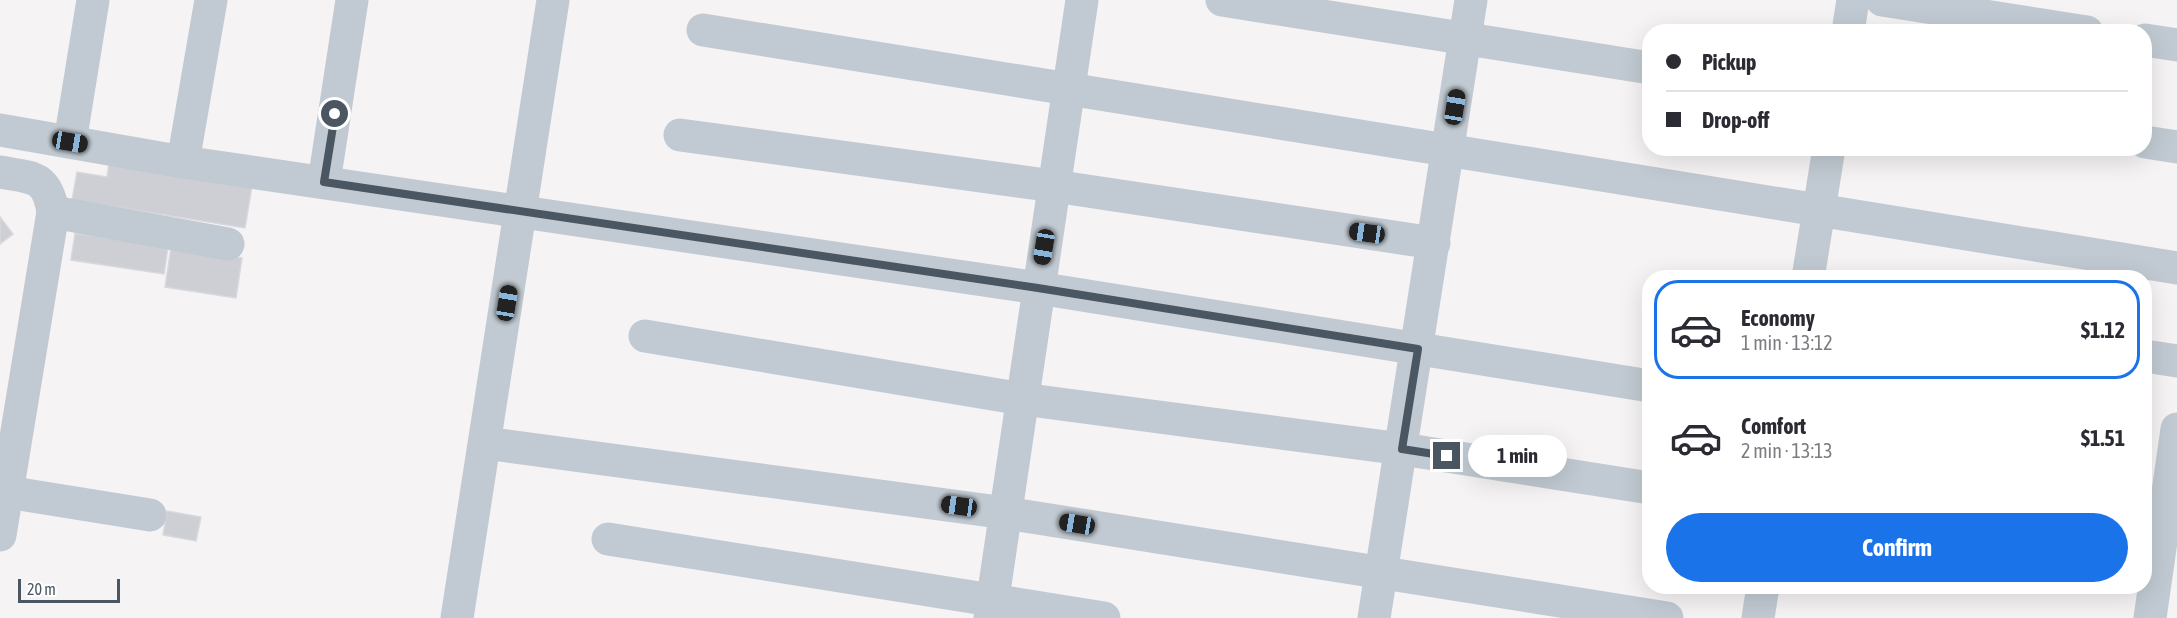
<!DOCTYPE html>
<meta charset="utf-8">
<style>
body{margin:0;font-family:"Asap Condensed",sans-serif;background:#f2f2f3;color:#2b2b33;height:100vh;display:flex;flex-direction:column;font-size:22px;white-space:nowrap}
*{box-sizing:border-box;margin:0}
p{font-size:20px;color:#7c7c81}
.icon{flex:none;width:33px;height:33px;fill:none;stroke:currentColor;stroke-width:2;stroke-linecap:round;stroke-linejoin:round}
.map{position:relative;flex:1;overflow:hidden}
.details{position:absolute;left:1642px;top:270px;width:510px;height:324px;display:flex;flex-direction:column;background:#fff;border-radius:24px;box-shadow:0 6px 24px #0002}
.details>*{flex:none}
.banner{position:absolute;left:1642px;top:24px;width:510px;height:132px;border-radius:24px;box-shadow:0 6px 24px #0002;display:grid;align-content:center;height:132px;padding:0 24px;background:#fff}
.scale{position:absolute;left:18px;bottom:15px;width:102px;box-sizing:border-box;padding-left:6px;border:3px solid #4a5661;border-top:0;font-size:16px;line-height:21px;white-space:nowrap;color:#4a5661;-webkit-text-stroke:4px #fff;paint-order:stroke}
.end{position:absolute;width:27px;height:27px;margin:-14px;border:8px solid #4a5661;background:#fff;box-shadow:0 0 0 3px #fff}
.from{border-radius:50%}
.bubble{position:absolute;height:42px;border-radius:21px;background:#fff;box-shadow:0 6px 24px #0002;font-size:20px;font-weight:700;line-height:42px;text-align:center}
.car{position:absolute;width:18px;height:36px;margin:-18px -9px;border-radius:8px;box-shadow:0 0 4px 2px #0007;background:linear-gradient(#222 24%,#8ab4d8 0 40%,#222 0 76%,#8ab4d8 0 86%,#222 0)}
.banner b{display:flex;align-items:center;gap:21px;height:57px;font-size:22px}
.banner b+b{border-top:2px solid #e1e1e2}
.banner i{width:15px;height:15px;background:#2b2b33}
ul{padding:10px 0 0;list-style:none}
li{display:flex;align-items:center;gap:18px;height:99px;margin:0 12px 9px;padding:0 12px;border:3px solid transparent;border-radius:24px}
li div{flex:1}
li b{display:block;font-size:22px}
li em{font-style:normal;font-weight:700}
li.on{border-color:#1a73e8}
li>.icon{width:54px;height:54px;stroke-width:1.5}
.button{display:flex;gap:12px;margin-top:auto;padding:12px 24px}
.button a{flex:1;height:69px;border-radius:36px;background:#1a73e8;color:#fff;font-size:24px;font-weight:700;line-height:69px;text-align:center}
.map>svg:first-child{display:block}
.building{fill:#cdcfd5;stroke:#d7d9de;stroke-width:1.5}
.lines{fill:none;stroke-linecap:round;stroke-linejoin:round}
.minor{stroke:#c1cad2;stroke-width:33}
.route{stroke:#4a5661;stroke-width:8}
</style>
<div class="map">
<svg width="2177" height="618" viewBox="0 0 2177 618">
<rect width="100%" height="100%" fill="#f5f3f3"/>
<g class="building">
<polygon points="109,163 252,186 245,228 72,200 77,172 107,177"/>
<polygon points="0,217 13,234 0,244"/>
<polygon points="75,233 168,247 164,274 71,260"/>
<polygon points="171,248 242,258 236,298 165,287"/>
<polygon points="167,511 201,517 196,541 163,535"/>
</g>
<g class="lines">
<g class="minor">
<polyline points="1222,0 1650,68"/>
<polyline points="1882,0 2087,32"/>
<polyline points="703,30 2177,268"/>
<polyline points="1848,32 1853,0"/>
<polyline points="2145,40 2177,45"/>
<polyline points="0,130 183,162 1038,288 1650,386"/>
<polyline points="680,135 1054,186 1434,243"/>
<polyline points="70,142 93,0"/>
<polyline points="2145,142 2177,147"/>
<polyline points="183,162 211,0"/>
<path d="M0,172C33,178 47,175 53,212L0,535"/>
<polyline points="324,182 352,0"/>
<polyline points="53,212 228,244"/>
<polyline points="1808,278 1829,148"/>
<polyline points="645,336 1022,399 1402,449 1650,488"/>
<polyline points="2145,356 2177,361"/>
<polyline points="485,443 1006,513 1667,618"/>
<polyline points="7,492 150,515"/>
<polyline points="608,539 1104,618"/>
<polyline points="457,618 553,0"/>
<polyline points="990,618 1082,0"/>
<polyline points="1374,618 1471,0"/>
<polyline points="1758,618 1763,586"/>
<polyline points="2150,618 2177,429"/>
</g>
</g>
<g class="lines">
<polyline class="route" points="335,114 324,182 1038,288 1418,349 1402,449 1447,456"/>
</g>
</svg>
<div class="scale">20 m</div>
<i class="end from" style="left:335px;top:114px"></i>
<i class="end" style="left:1447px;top:456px"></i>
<div class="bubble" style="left:1468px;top:435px;width:99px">1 min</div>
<i class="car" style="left:1455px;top:107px;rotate:9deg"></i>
<i class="car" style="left:70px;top:142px;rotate:100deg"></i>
<i class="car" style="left:1367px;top:233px;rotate:278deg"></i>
<i class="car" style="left:1044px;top:247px;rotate:189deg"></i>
<i class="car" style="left:507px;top:303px;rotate:9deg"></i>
<i class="car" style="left:959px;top:506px;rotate:278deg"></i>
<i class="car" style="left:1077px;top:524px;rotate:279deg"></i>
<div class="banner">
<b><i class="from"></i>Pickup</b>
<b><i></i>Drop-off</b>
</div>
<section class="details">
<ul>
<li class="on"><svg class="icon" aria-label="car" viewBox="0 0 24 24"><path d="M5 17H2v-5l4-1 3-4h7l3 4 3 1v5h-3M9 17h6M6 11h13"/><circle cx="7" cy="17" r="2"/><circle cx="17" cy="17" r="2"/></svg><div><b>Economy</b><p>1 min · 13:12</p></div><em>$1.12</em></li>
<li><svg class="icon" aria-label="car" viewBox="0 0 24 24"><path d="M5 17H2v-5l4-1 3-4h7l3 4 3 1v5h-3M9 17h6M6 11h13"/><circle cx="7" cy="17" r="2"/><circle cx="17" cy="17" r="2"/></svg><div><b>Comfort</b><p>2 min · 13:13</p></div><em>$1.51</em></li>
</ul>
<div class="button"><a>Confirm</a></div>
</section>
</div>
